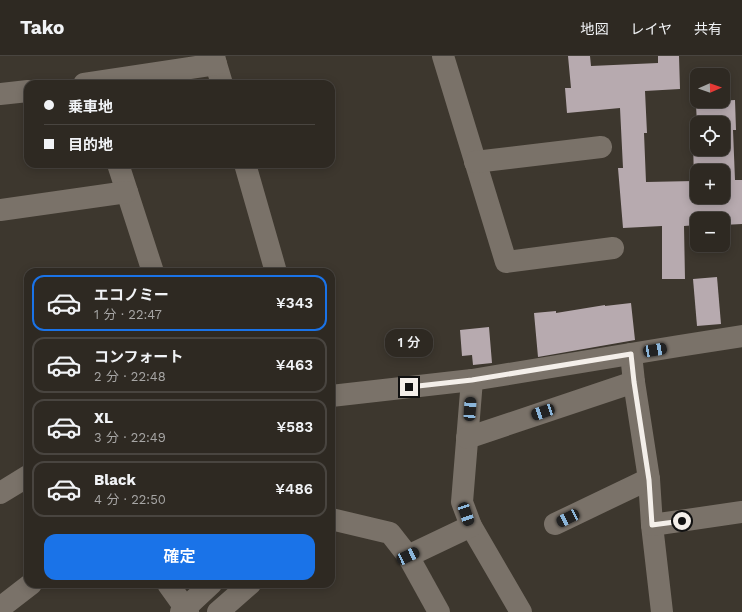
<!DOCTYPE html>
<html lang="ja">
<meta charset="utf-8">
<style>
body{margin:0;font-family:"Work Sans","Noto Sans JP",sans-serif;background:#3a352f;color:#f1f3f6;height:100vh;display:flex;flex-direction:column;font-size:15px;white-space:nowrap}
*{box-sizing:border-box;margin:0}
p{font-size:13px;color:#a7a6a5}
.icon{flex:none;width:22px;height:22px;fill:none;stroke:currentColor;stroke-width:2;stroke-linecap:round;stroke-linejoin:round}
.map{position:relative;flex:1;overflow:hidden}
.sheet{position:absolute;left:24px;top:212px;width:311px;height:320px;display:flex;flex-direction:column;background:#2e2922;border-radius:12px;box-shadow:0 2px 10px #0003,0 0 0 1px #494540}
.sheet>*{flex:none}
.banner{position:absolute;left:24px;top:24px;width:311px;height:88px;border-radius:12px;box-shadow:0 2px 10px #0003,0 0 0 1px #494540;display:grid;align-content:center;height:88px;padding:0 20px;background:#2e2922}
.needle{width:26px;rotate:88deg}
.fabs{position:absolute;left:690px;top:12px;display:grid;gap:8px}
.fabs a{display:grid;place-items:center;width:40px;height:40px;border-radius:8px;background:#2e2922;box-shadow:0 2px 10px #0003,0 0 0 1px #494540;font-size:20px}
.end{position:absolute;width:18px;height:18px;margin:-9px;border:5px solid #f4efea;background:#111;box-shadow:0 0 0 2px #111}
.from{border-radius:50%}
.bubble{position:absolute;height:28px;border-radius:12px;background:#2e2922;box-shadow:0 2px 10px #0003,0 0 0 1px #494540;font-size:13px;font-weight:600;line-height:28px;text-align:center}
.car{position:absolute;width:12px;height:24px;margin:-12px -6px;border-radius:5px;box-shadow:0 0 3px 1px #0007;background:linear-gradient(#222 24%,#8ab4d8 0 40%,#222 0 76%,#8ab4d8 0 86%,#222 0)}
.banner b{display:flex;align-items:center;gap:14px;height:38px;font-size:15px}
.banner b+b{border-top:1px solid #494540}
.banner i{width:10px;height:10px;background:#f1f3f6}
ul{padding:7px 0 0;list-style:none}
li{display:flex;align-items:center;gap:12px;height:56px;margin:0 8px 6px;padding:0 12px;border:2px solid #494540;border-radius:12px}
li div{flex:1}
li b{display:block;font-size:15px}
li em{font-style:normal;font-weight:600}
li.on{border-color:#1a73e8}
li>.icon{width:36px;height:36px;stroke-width:1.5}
.primary-button{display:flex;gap:8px;margin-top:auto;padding:8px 20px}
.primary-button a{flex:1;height:46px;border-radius:12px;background:#1a73e8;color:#fff;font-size:16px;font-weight:600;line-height:46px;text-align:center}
header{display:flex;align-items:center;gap:24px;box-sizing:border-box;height:56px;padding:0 20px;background:#2e2922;border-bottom:1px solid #494540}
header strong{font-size:19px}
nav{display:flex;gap:22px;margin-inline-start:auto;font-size:14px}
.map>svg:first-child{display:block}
.building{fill:#b7aaaf;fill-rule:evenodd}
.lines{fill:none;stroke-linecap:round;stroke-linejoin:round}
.street{stroke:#7a7269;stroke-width:22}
.secondary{stroke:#7a7269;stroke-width:22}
.route{stroke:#f4efea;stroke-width:5}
</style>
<header>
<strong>Tako</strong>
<nav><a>地図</a><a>レイヤ</a><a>共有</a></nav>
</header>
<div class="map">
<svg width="742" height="556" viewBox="0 0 742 556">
<rect width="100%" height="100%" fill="#3d372e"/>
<g class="building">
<path d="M568,0H590L591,10L658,7V0H679L680,33L645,35L647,77H644L646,126L694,125L693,85H697V93H723V67H697V68L696,49L717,50V45L735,44L736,74H733L735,124H742V168L723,169V163H697V169L684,170L685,223H662V170L623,172L618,112H623L620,52L567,57L565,32H571ZM697,115H723V141H697Z"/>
<polygon points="717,221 721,268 697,270 693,223"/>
<polygon points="631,247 635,284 538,301 534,257 556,255 556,257 605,249 605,250"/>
<polygon points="489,271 492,307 473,309 472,299 462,300 460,274"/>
</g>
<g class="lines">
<g class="street">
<polyline points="443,0 506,206 613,192"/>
<polyline points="216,8 222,28"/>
<polyline points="84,28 216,8 214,0"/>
<polyline points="0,38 28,35"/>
<polyline points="475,106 601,91"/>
<polyline points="118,108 153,216"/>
<polyline points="245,108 276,216"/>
<polyline points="0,154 127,136"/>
<polyline points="631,298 634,326 649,423 652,469 662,556"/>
<polyline points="472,324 462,446 471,470 521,556"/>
<polyline points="467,382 634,326"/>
<polyline points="0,437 28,420"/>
<polyline points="331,463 390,477 408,500 471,470"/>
<polyline points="555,468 649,423"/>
<polyline points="652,469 742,456"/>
<polyline points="408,500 439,556"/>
<polyline points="168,528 188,556"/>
<polyline points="0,552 31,528"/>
<polyline points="181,556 211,528"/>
<polyline points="218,556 250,528"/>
</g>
<polyline class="secondary" points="331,340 472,324 679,290 742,280"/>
</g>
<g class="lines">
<polyline class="route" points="409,331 472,324 631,298 634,326 649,424 652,469 682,465"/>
</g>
</svg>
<div class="fabs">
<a><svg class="needle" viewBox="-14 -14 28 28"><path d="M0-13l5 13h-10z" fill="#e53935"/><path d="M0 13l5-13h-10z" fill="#a7a6a5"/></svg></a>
<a><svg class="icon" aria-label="locate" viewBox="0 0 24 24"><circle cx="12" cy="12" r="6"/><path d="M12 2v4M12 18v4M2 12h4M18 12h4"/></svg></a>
<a>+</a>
<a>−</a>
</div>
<i class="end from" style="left:682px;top:465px"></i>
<i class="end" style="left:409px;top:331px"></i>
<div class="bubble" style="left:385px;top:273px;width:48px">1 分</div>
<i class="car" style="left:655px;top:294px;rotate:80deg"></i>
<i class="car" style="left:470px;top:353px;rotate:4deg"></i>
<i class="car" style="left:543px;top:356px;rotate:251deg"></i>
<i class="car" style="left:466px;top:458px;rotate:161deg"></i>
<i class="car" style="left:568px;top:462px;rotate:244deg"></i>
<i class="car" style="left:408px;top:500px;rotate:65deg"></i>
<div class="banner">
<b><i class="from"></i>乗車地</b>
<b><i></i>目的地</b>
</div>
<section class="sheet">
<ul>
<li class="on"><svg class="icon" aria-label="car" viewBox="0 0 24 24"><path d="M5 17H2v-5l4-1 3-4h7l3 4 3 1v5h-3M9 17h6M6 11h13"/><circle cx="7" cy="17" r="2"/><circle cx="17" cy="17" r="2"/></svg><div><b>エコノミー</b><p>1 分 · 22:47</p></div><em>¥343</em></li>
<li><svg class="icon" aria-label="car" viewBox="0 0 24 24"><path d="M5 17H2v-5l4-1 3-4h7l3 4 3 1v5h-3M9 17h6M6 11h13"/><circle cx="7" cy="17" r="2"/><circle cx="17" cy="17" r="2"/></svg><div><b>コンフォート</b><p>2 分 · 22:48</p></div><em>¥463</em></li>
<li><svg class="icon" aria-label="car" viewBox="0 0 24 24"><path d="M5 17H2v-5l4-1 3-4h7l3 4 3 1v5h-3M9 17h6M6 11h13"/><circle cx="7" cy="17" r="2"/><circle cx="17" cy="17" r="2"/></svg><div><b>XL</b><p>3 分 · 22:49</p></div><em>¥583</em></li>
<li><svg class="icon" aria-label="car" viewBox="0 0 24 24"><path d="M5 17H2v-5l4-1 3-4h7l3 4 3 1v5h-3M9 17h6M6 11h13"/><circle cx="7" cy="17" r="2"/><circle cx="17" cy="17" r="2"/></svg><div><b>Black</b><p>4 分 · 22:50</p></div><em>¥486</em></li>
</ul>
<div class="primary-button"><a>確定</a></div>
</section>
</div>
